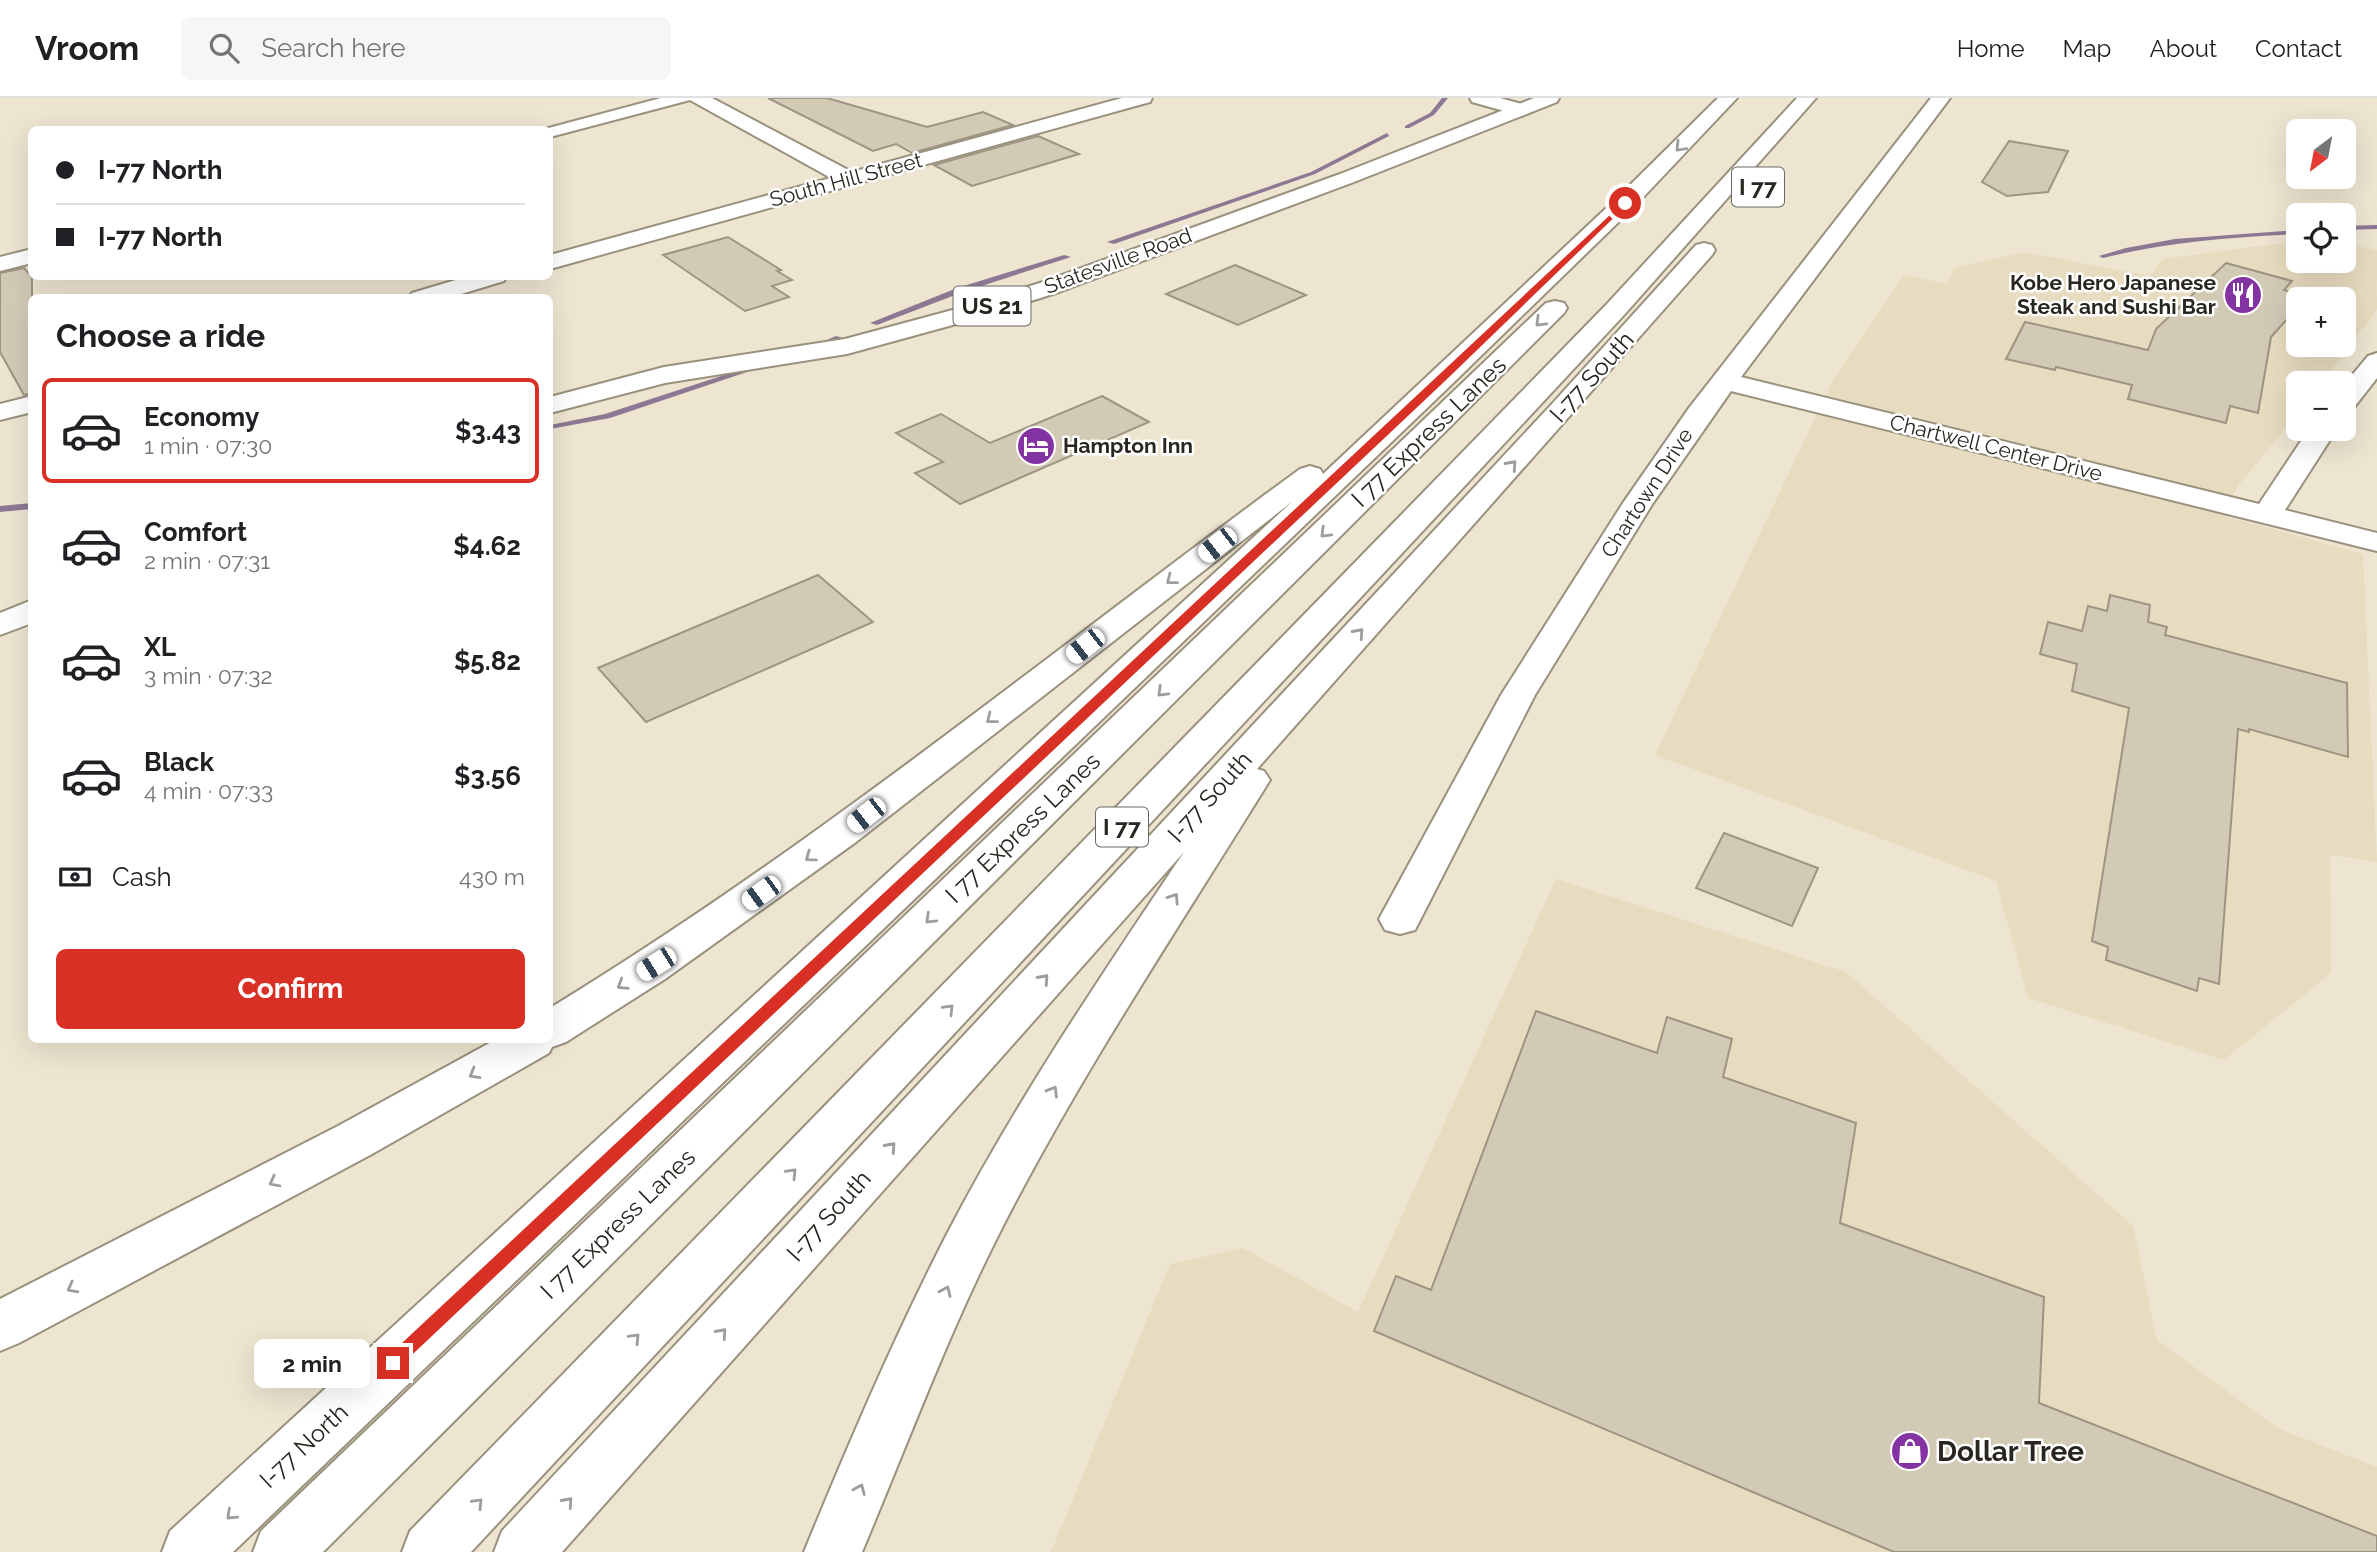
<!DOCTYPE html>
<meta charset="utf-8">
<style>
body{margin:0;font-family:Raleway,sans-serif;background:#f6f6f6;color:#202124;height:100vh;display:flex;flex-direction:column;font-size:26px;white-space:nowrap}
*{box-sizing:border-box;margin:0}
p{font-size:23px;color:#757577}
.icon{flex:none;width:38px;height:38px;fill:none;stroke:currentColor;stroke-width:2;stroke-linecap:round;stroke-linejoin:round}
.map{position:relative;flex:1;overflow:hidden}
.sheet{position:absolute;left:28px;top:196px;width:525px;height:749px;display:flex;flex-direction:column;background:#fff;border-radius:10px;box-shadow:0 7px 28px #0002}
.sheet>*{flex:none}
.guide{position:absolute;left:28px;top:28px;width:525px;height:154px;border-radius:10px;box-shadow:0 7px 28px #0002;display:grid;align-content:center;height:154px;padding:0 28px;background:#fff}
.needle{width:46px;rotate:212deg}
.fabs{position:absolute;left:2286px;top:21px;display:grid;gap:14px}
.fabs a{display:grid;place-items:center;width:70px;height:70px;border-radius:10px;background:#fff;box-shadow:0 7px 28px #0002;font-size:35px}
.end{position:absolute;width:32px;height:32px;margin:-16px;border:9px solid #d93025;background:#fff;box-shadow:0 0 0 4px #fff}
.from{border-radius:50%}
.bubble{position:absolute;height:49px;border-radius:10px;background:#fff;box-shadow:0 7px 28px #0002;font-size:23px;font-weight:700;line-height:49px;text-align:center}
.car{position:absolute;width:21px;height:42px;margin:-21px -10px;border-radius:9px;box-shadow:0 0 5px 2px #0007;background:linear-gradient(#fff 24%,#345 0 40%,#fff 0 76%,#345 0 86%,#fff 0)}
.guide b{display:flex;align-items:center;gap:24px;height:66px;font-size:26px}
.guide b+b{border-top:2px solid #e0e0e0}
.guide i{width:18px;height:18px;background:#202124}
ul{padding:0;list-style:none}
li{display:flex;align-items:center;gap:21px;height:105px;margin:0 14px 10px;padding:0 14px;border:4px solid transparent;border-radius:10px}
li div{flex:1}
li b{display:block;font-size:26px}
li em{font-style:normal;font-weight:700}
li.active{border-color:#d93025}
li>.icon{width:63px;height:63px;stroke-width:1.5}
h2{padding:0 28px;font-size:32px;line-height:84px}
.pay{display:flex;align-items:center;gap:18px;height:77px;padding:0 28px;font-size:26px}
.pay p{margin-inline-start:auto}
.cta{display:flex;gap:14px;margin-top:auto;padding:14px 28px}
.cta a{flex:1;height:80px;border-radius:10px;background:#d93025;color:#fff;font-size:28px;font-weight:700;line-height:80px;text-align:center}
header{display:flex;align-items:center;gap:42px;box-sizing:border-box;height:98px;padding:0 35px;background:#fff;border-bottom:2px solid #e0e0e0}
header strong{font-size:33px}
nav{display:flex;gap:38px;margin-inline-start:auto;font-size:24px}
.search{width:490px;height:63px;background:#f6f6f6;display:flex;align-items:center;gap:18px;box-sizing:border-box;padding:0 24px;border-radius:10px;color:#757577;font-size:26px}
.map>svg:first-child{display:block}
.built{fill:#e8dcc0;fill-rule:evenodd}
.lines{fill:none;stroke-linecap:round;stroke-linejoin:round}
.stream{fill:#8d7893;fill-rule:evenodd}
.building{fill:#d3cab6;stroke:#9d9582;stroke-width:2}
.street-casing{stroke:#99917d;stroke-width:4}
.primary-casing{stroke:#99917d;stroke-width:4}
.highway-casing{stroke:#99917d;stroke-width:4}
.street{fill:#fff;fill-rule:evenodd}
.primary{fill:#fff;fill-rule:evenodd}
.highway{fill:#fff;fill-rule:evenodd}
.oneway{stroke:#9f9d9a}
.route{fill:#d93025}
.labels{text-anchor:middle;stroke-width:5;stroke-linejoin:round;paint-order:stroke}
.far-street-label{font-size:21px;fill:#29261f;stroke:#fff}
.far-poi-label{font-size:21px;font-weight:bold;fill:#29261f;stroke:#fff;text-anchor:end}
.shield{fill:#fff;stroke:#696762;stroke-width:2}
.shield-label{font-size:23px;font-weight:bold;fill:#29261f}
.street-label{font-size:24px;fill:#29261f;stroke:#fff}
.near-poi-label{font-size:28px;font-weight:bold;fill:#29261f;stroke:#fff;text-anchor:start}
</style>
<header>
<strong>Vroom</strong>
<div class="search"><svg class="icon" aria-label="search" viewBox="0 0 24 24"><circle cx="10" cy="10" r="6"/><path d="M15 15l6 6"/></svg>Search here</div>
<nav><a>Home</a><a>Map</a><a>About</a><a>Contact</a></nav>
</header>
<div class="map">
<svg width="2377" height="1454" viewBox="0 0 2377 1454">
<rect width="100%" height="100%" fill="#ede5d0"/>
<g class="built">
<path d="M2298,143V163H2343V145L2377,152V211L2322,285H2298V315L2237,389L2225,418L2363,456L2377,764L2330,757L2331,875L2224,962L2028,900L1996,783L1655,657L1833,282L1904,177L1948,186L1954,170L2024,154L2149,178L2163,161ZM2298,201H2343V247H2298Z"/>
<polygon points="1556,781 1846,874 2133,1128 2157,1242 2279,1331 2377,1369 2377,1454 1051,1454 1170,1166 1243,1150 1358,1214"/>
</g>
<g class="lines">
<g class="stream">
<polygon points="1442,0 1448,0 1434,17 1409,30 1405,30 1405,28 1430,15"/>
<polygon points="1387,35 1389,38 1315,76 1114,146 1107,144 1311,74"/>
<polygon points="2377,127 2377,131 2343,132 2343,128"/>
<path d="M2298,132V136C2232,139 2167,144 2103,160L2099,158L2126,150L2175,141Z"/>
<polygon points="1064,157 1071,159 963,194 877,227 870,225 957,190"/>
<polygon points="836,238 843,240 817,251 810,249"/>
<polygon points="764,264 771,266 610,320 550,331 550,327 605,316"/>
<polygon points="32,405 32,411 0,414 0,408"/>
</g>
</g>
<g class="building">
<polygon points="768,0 827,0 927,29 983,14 1013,27 912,55 896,46 873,53"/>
<polygon points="1038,38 1079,56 972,88 934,67"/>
<polygon points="2009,43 2068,53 2048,94 2007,98 1982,84"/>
<polygon points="728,139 781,172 777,173 792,182 772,188 789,199 745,213 663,157"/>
<polygon points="2226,165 2292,183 2284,192 2308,198 2305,201 2298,201 2298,209 2271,239 2258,315 2230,308 2226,325 2128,301 2132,287 2056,269 2055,272 2006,261 2025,224 2148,252 2156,231"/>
<polygon points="1235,167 1306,197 1238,227 1166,196"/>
<polygon points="24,170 32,179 32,295 24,297 0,254 0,175"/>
<polygon points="1102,298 1149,324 960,406 915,375 943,364 896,335 941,316 990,345"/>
<polygon points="818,477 873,524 646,624 598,570"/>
<polygon points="2110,497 2150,507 2148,524 2167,529 2165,537 2347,585 2348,659 2249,631 2249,634 2238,631 2219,886 2199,880 2197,893 2106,862 2108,849 2092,843 2129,610 2072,593 2077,566 2040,556 2048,524 2082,533 2088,508 2107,513"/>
<polygon points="1724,735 1818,770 1792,828 1696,790"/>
<polygon points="1536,913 1657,955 1667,919 1732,941 1723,979 1856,1025 1840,1125 2044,1199 2039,1305 2377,1438 2377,1454 1894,1454 1374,1233 1396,1178 1431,1192"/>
</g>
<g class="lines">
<defs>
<g id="street">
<polygon points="661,0 712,0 852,74 1122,0 1152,0 1150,4 550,171 550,157 831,80 690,2 550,39 550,32 541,32"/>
<polygon points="1470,0 1500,0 1529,8 1531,12 1522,18 1472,4"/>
<polygon points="1931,0 1950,0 1741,279 2259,406 2309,331 2337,331 2285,412 2377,435 2377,453 1731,293 1653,405 1535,597 1415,832 1400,836 1385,832 1379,821 1501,597 1623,405 1689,310"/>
<polygon points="32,151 32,165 0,173 0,159"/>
<polygon points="469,178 507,178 504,183 448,200 408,200 412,195"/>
<polygon points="2377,255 2377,280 2352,312 2343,314 2343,288 2368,258"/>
<polygon points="32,298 32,314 0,322 0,306"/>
</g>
<g id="primary">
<polygon points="1534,0 1559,0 1557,4 1354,84 1059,194 978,220 847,256 665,285 550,315 550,299 664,269 845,241 960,210 1043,184 1340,76"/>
<polygon points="32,502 32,525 0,537 0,515"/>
</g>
<g id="highway">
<path d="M1718,0H1737L1633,110L1451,287L233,1454H162L170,1433L1293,403L856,744L665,881L566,944L552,949L549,955L372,1056L19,1245L0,1253V1201L338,1028L495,942H550V910C813,750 1051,553 1300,371L1310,368L1320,371L1323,376L1617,100Z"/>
<polygon points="1797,0 1816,0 1624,217 471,1454 402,1454 410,1433 1606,207"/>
<path d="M1704,145L1712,147L1715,152L1712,157L1257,671L1264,673L1270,682C1179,829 1082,974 1003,1128C949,1233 908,1345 862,1454H804C848,1347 894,1239 947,1136C1016,1003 1101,878 1184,754L562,1454H494L502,1433L1551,307L1696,147Z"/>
<polygon points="1555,203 1564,205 1567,210 1564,215 323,1454 253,1454 261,1433 1546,205"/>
</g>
</defs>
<use href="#street" class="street-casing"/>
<use href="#primary" class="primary-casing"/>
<use href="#highway" class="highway-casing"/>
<use href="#street" class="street"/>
<use href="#primary" class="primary"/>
<use href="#highway" class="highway"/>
</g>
<defs><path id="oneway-chevron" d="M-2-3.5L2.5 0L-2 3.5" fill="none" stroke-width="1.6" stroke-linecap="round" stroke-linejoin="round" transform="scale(1.75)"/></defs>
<g class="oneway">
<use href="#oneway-chevron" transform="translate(1680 49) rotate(134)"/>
<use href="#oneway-chevron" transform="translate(1540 224) rotate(135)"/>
<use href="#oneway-chevron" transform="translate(1512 367) rotate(-48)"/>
<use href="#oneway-chevron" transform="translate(1325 435) rotate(136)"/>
<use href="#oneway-chevron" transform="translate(1171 482) rotate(142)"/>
<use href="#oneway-chevron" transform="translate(1359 535) rotate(-48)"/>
<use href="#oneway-chevron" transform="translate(1162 594) rotate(136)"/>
<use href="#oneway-chevron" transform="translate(991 621) rotate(142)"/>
<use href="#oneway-chevron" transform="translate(810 759) rotate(144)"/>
<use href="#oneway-chevron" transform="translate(1174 800) rotate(-57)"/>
<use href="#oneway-chevron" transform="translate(930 821) rotate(136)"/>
<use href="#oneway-chevron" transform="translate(1044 881) rotate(-48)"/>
<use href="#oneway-chevron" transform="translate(622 887) rotate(148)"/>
<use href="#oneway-chevron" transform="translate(949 911) rotate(-46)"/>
<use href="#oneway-chevron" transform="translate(474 976) rotate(150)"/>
<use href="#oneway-chevron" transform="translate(1053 993) rotate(-59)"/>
<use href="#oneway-chevron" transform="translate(891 1049) rotate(-48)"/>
<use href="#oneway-chevron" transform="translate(792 1075) rotate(-46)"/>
<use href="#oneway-chevron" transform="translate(274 1084) rotate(152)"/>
<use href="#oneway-chevron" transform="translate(72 1190) rotate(152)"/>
<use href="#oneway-chevron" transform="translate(946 1193) rotate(-66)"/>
<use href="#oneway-chevron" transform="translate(722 1235) rotate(-48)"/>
<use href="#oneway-chevron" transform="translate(635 1240) rotate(-46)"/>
<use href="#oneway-chevron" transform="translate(860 1391) rotate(-67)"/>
<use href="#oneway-chevron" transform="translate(568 1404) rotate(-48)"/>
<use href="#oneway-chevron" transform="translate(478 1405) rotate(-46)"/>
<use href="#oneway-chevron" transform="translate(231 1417) rotate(137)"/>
</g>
<polygon class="route" points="1625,103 1628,106 1445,283 398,1270 393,1272 387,1270 385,1265 387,1259"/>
<defs>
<symbol id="restaurant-disc" viewBox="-11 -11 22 22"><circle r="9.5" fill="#8433a2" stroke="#fff"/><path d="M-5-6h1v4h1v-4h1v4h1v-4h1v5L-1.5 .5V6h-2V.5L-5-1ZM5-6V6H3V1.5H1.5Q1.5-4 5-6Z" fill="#fff"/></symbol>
<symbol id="hotel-disc" viewBox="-11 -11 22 22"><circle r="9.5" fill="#8433a2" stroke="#fff"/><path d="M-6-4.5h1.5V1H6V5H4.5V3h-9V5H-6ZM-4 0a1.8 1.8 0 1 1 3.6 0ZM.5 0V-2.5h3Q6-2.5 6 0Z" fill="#fff"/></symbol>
<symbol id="shop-disc" viewBox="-11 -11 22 22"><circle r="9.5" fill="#8433a2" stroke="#fff"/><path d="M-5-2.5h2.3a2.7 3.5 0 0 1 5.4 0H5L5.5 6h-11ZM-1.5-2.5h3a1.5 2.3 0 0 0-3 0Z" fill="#fff"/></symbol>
</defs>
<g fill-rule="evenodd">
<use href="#restaurant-disc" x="2221" y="175" width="44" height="44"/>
<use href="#hotel-disc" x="1014" y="326" width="44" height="44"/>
<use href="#shop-disc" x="1888" y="1331" width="44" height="44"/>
</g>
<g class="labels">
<g class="far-street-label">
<text transform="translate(846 82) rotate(-15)" y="7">South Hill Street</text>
<text transform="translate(1118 163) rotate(-20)" y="7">Statesville Road</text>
<text transform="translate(1996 350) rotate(14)" y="7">Chartwell Center Drive</text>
<text transform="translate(1647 395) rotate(-57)" y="7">Chartown Drive</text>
</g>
<g class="far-poi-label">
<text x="2216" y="192">Kobe Hero Japanese<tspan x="2216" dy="24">Steak and Sushi Bar</tspan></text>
<text x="1063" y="355" text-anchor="start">Hampton Inn</text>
</g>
<g class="shield">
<rect x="1732" y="69.5" width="52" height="39" rx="5"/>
<rect x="953.5" y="188.5" width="77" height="39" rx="5"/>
<rect x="1096" y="709.5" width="52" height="39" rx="5"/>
</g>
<g class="shield-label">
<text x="1758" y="97">I 77</text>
<text x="992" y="216">US 21</text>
<text x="1122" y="737">I 77</text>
</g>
<g class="street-label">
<text transform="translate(1592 279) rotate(-48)" y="8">I-77 South</text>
<text transform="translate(1429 334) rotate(-44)" y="8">I 77 Express Lanes</text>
<text transform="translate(1210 699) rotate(-48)" y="8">I-77 South</text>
<text transform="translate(1023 730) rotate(-44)" y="8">I 77 Express Lanes</text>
<text transform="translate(829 1118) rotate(-48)" y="8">I-77 South</text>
<text transform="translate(618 1126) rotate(-44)" y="8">I 77 Express Lanes</text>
<text transform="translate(304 1348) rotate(-43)" y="8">I-77 North</text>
</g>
<g class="near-poi-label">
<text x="1937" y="1363">Dollar Tree</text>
</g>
</g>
</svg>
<div class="fabs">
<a><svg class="needle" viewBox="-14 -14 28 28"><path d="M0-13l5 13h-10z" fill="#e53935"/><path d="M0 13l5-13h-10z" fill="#757577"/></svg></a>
<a><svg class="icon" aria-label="locate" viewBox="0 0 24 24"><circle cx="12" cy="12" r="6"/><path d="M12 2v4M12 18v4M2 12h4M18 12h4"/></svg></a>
<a>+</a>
<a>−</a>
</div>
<i class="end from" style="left:1625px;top:105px"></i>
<i class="end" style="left:393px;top:1265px"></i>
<div class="bubble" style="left:254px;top:1241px;width:116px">2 min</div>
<i class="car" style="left:1217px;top:447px;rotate:232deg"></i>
<i class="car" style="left:1085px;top:548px;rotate:232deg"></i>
<i class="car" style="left:866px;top:717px;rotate:232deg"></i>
<i class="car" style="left:761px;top:795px;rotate:234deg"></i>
<i class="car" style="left:656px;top:866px;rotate:238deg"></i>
<div class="guide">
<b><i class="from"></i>I-77 North</b>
<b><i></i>I-77 North</b>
</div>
<section class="sheet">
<h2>Choose a ride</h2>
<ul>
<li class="active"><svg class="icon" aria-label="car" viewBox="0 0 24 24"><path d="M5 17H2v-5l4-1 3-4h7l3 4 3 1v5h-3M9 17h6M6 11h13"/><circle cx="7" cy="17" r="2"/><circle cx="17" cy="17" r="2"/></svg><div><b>Economy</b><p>1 min · 07:30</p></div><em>$3.43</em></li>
<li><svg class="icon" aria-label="car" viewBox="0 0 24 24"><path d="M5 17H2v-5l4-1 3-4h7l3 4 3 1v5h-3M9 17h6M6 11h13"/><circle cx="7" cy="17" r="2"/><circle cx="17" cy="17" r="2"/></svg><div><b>Comfort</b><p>2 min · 07:31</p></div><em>$4.62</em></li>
<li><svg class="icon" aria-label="car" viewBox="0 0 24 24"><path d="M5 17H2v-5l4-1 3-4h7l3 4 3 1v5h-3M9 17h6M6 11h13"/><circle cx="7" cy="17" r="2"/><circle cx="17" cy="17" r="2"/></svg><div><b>XL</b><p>3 min · 07:32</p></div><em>$5.82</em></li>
<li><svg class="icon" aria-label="car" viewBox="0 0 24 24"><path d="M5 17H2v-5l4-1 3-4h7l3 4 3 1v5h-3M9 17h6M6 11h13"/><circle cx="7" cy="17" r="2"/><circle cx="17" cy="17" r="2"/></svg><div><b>Black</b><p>4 min · 07:33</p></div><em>$3.56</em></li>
</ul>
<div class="pay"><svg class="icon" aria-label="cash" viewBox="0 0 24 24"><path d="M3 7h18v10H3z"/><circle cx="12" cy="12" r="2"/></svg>Cash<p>430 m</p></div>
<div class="cta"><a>Confirm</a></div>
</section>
</div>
